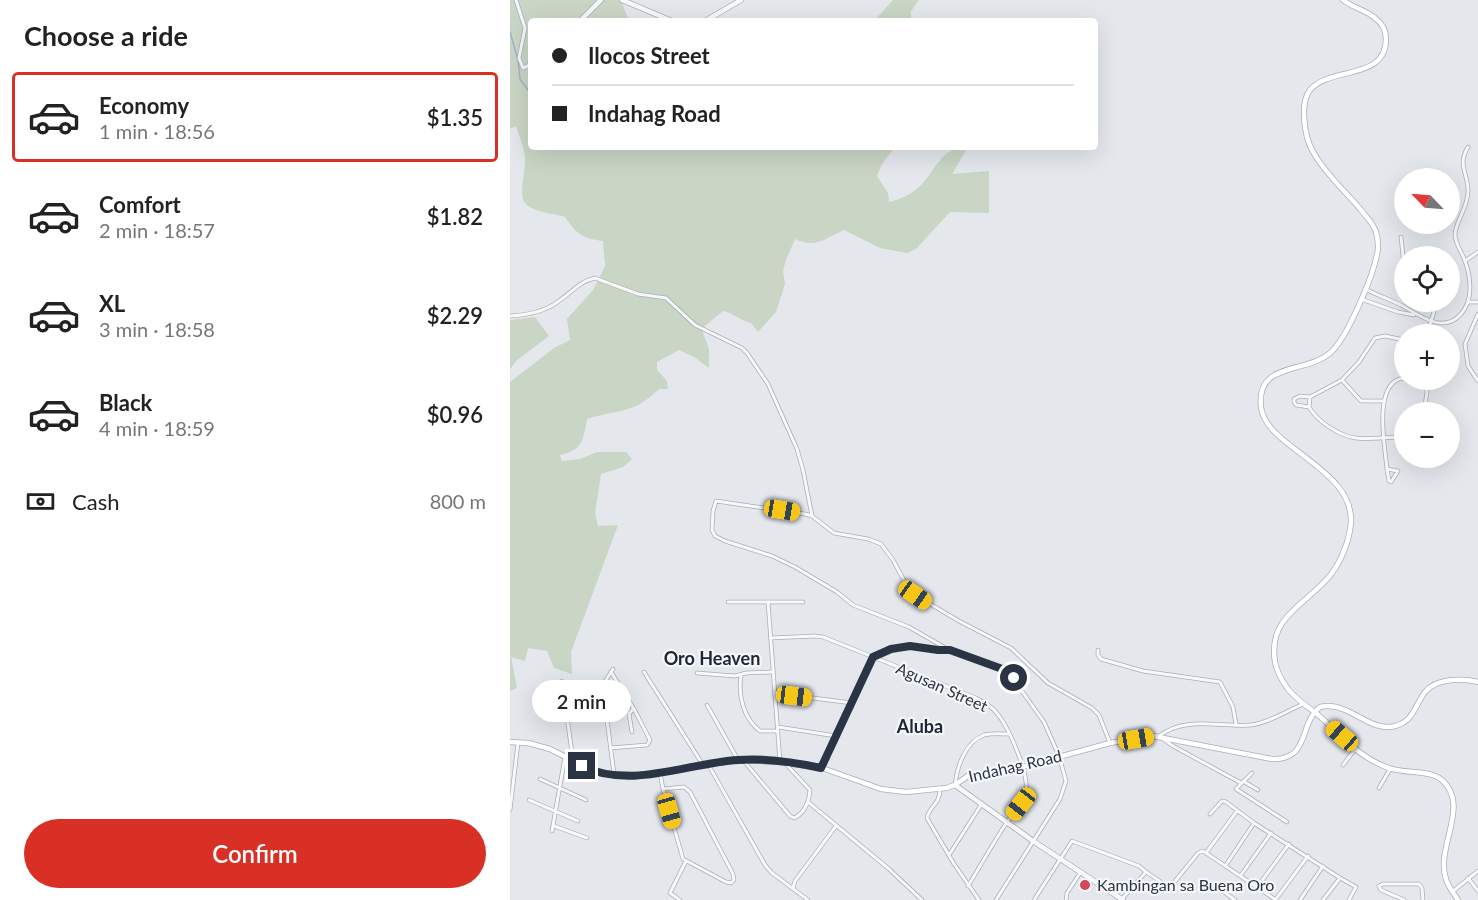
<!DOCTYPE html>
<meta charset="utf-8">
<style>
body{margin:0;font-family:Lato,sans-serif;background:#f6f6f6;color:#222;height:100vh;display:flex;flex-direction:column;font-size:22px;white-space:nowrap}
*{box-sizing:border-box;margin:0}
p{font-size:20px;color:#767676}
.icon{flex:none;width:33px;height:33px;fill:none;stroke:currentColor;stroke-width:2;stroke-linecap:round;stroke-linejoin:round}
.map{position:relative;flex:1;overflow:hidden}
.sheet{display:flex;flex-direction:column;background:#fff;width:510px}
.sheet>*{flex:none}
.top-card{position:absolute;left:18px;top:18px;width:570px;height:132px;border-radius:6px;box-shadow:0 6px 24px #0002;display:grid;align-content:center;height:132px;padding:0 24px;background:#fff}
.needle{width:39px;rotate:295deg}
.controls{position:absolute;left:884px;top:168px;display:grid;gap:12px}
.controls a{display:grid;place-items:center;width:66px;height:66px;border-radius:50%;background:#fff;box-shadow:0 6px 24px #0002;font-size:30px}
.end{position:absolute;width:27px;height:27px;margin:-14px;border:8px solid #2b3445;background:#fff;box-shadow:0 0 0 3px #fff}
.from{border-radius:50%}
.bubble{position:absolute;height:42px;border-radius:21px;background:#fff;box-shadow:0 6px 24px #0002;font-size:20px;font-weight:600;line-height:42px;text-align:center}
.car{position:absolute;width:18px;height:36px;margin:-18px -9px;border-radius:8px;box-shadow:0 0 4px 2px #0007;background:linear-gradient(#f5c518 24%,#345 0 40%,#f5c518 0 76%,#345 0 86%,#f5c518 0)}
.top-card b{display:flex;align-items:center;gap:21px;height:57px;font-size:22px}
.top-card b+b{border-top:2px solid #e0e0e0}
.top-card i{width:15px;height:15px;background:#222}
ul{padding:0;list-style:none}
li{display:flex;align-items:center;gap:18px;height:90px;margin:0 12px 9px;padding:0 12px;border:3px solid transparent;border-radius:6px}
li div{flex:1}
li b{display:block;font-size:22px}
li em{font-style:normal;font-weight:600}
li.on{border-color:#d93025}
li>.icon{width:54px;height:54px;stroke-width:1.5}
h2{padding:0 24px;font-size:27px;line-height:72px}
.pay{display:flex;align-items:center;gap:15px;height:66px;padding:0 24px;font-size:22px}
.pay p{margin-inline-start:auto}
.cta{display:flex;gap:12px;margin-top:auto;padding:12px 24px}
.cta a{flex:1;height:69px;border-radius:36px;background:#d93025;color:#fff;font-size:24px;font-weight:600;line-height:69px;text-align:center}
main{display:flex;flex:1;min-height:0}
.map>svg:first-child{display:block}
.green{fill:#c9d6c5}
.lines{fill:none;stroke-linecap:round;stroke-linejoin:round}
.stream{stroke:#9fb4cc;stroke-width:1.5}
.minor-casing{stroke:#a9aeb7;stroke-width:4.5}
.tertiary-casing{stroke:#a9aeb7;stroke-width:6}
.secondary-casing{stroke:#a9aeb7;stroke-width:6}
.minor{stroke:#f7f8fa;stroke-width:3}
.tertiary{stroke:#f7f8fa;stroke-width:4.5}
.secondary{stroke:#fff;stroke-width:4.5}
.route{stroke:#2b3445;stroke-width:8}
.poi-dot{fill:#d1495b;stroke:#f4f6f9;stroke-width:2}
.labels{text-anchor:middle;stroke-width:4.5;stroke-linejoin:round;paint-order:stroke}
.street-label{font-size:16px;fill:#2b3445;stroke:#f4f6f9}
.poi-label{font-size:16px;fill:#2b3445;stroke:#f4f6f9;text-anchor:start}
.neighbourhood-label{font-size:18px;font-weight:bold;fill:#1d2536;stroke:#f4f6f9}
</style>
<main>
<section class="sheet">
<h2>Choose a ride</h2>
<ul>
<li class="on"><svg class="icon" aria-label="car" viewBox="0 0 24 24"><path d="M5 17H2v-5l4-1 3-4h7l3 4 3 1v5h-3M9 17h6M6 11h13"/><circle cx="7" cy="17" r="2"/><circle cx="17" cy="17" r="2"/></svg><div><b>Economy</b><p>1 min · 18:56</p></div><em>$1.35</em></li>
<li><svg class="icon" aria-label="car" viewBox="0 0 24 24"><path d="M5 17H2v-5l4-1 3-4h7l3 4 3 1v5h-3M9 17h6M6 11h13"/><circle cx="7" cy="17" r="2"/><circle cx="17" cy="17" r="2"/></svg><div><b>Comfort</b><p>2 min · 18:57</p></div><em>$1.82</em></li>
<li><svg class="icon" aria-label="car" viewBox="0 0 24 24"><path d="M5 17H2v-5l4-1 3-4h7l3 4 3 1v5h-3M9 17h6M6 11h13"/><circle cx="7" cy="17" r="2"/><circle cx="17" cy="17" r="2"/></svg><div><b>XL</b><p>3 min · 18:58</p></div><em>$2.29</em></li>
<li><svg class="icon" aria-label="car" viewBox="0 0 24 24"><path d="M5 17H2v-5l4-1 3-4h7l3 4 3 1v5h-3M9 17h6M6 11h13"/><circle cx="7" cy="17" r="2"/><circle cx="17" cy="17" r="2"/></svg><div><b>Black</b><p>4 min · 18:59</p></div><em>$0.96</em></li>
</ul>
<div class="pay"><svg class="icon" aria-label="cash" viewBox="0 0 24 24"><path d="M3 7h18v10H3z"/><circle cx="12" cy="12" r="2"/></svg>Cash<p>800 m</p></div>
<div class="cta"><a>Confirm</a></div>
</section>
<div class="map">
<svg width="968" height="900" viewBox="0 0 968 900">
<rect width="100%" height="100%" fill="#e4e7ec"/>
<g class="green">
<path d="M0,0H111L119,21H21V147H385L372,164L367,176L378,193L379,202C392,199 403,194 412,184C428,167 430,148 458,147L442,174L479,171V213L440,212L406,249L397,253L370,248L334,230C315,238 306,249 285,239L276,260L273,271L275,284L266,312L248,332L241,323C230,321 224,313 213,311L195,326L192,330L199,349V368L184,357L169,350L147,362V370L157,381L158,389H149C123,415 108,409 77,419C73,440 73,450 50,455L52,461L70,459L87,452H116L122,459L113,467L91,474L85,513L88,526L108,525L61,652L62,674L44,668L37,651L18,648L15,661L1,657L7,688L0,691V382L44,348L60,340L57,319L83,290L95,266L93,241C71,238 67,234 55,217C43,213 24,213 15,203C8,195 16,171 15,158C14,147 9,136 6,126L0,129Z"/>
<polygon points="383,0 409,0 401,11 401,21 364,21"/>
<polygon points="25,317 39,336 6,361 0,369 0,320"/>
</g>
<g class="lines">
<g class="stream">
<polyline points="0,32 8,60 10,79 21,94"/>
<polyline points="78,147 85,149"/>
</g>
<defs>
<g id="minor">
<polyline points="6,0 15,28 9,58 13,68 18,66 21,60"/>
<polyline points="891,237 894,265"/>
<polyline points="955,261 968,252"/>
<path d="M855,289C867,295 881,300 893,306C910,316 934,334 951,314C957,307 960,298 960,288C960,280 958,269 955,261C952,252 946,246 945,235C945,221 958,209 958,191C958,173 947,165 958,147"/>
<polyline points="851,299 888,312 904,315"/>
<polyline points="958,302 968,302"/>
<polyline points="968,314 955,344 958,366 968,381"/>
<path d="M0,316C18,315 35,312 49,301C61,293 70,281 85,278L128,294L156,298L185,325L232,348L237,353L258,384L287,449L293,470L302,516"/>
<polyline points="917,334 924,312 924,302"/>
<polyline points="832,380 851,401 874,401"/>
<path d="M800,397L799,407C807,421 829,436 846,438C861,440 878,437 894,437"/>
<polyline points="799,407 786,405 784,402 784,399 790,396 800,397 832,380 849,362 865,338 875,336 894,340"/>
<polyline points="914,412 917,392 915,380"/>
<path d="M877,469C875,447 862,381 894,378"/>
<polygon points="877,469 888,471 881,482 879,481"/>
<polyline points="218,602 293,602"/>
<polyline points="258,602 270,762"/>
<path d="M260,638L305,636L313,637L466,698C473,702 480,705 485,711C498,725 522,778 515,796C512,806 503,814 497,822C483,843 471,865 458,886"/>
<polyline points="439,650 399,627 343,605 327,592 285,567 262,556 215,541 205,536 202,530 203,511 206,501 295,514 302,516 324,533 358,539 371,544 383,560 397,586 405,595 449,621 501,648 538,683 582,708 589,715 600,743"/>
<polyline points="588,650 588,655 591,659 633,671 710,682 723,707 726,724"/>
<polyline points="103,669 94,683 93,689 104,774"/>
<polyline points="134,672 193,765"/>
<polyline points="187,673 225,676 236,673 262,672"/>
<path d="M231,676C228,695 233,718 250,731H268"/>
<polyline points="52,681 63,760"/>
<polyline points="264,693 342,703"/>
<polyline points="197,705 228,760"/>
<polyline points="268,727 326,736"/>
<polyline points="122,732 119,714 123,709"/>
<polyline points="100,748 137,745 140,740 124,709 101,672"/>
<path d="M233,760L280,816L284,818C295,813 299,801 300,790L275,763"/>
<polyline points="198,764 255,865 262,873 298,900"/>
<polyline points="833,765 846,748"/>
<polyline points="311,768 364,657 381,649 400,646 428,650 439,650 499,673 534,722 549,756 556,781 550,799 486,900"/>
<polyline points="150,773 153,789"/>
<polyline points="742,773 726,789 777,822"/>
<polyline points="30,779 76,800"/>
<polyline points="733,781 748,790"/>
<path d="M731,783L663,746L649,736C677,715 710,728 741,725C758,723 777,711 793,704"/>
<path d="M445,785C447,767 455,742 474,735C482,733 491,734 499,734"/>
<polygon points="174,787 180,792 223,874 224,880 221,883 216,882 173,859 153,789"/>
<polyline points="869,788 880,769"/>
<path d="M430,789C430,805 419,806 417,818L444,864L469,900"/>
<polyline points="19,800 68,821"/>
<polyline points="298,802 379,869 412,900"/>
<polyline points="0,810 8,743"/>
<polyline points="700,814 712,801 716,802 744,823 830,878 813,900"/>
<polyline points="44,826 77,838"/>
<polyline points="42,831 55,757"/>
<polyline points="696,853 727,811"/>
<polyline points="439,855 471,805"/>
<polyline points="716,865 744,823"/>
<polyline points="731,875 761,833"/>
<polyline points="830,878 846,887 839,900"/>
<polyline points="958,878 968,891"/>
<polyline points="703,884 725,900"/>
<polyline points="748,886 779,844"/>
<polyline points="869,886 873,884 909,884 912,888 913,900"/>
<polyline points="869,886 871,890 894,900"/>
<polyline points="283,888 285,881 326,826"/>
<polyline points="942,892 968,871"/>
<polyline points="612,899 636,872 657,886 662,885 688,853 693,851 766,900"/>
<polyline points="766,899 798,856"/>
<polyline points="170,900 160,893 176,861"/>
<polyline points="524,900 562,841 629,866 636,872"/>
<polyline points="556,900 557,893 570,873"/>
<polyline points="790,900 813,866"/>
</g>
<g id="tertiary">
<polyline points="112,0 162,21"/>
<polyline points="70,21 91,0"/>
<polyline points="195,21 231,0"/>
<polyline points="445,785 523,841 613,900"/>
</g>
<g id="secondary">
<path d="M833,0C843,8 856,10 865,18C872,23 876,31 876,39C876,81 820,66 800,90C791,101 794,124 797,137C803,162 835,191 851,210C858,219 865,225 867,236C868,242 869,249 867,254C863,276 837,339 820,353C796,374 746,361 751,407C755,449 852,470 840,530C837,547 829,566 817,579C792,607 758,618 765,662C767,672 772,681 778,689C786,699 796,706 806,713C828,732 850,759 879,768C895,774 918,769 932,780C961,806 925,847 936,879C938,887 944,893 948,900"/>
<path d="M0,742L18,743L40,749L85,772L93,774L133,775L228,760L270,762L315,769L371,789L396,792L436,788L445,785L459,775L512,767L600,743L643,736L762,759C801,760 788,724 810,707C838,700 859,733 885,726C904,721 905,705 915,692C926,678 953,678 968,682"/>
</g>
</defs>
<use href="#minor" class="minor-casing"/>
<use href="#tertiary" class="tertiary-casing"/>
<use href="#secondary" class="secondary-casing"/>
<use href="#minor" class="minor"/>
<use href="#tertiary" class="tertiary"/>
<use href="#secondary" class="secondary"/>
</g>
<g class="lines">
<path class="route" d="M72,766C121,790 177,763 228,760C255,758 284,762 311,768L363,657L381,649L400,646L428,650H440L495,670L504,678"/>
</g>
<circle class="poi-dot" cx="575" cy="885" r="6"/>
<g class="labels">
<g class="street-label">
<text transform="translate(432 687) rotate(24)" y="6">Agusan Street</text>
<text transform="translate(505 766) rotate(-13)" y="6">Indahag Road</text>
</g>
<g class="poi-label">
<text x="587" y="891">Kambingan sa Buena Oro</text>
</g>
<g class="neighbourhood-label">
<text x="202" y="665">Oro Heaven</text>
<text x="410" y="733">Aluba</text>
</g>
</g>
</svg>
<div class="controls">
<a><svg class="needle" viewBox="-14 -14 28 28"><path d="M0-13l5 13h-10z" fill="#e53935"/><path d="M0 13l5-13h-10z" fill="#767676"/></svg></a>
<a><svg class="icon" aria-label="locate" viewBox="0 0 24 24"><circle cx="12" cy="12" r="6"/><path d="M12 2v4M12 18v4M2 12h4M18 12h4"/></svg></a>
<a>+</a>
<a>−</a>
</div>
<i class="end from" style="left:504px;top:678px"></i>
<i class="end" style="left:72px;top:766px"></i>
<div class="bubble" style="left:22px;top:680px;width:99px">2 min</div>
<i class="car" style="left:272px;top:510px;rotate:99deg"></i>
<i class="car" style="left:405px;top:595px;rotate:125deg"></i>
<i class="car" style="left:284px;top:696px;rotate:97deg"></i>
<i class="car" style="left:832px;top:736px;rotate:311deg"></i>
<i class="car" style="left:626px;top:739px;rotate:80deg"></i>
<i class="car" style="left:511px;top:804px;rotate:218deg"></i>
<i class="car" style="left:159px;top:811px;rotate:164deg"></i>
<div class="top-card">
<b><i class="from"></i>Ilocos Street</b>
<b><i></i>Indahag Road</b>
</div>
</div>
</main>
